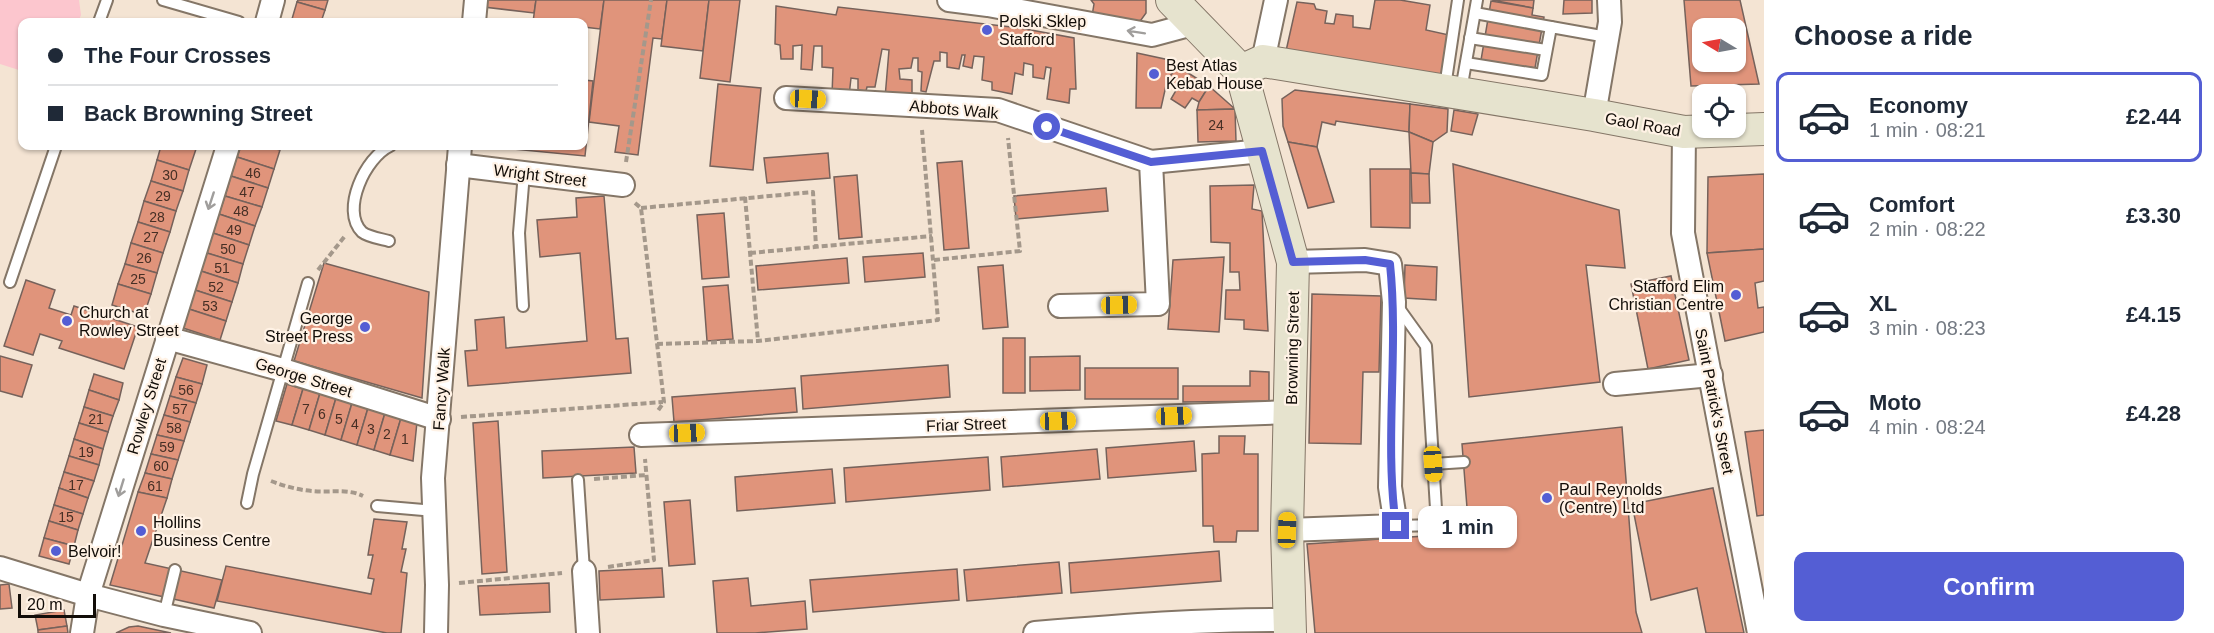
<!DOCTYPE html>
<meta charset="utf-8">
<style>
body{margin:0;font-family:Helvetica,sans-serif;background:#f6f6f7;color:#1f2937;height:100vh;display:flex;flex-direction:column;font-size:22px;white-space:nowrap}
*{box-sizing:border-box;margin:0}
p{font-size:20px;color:#747a83}
.icon{flex:none;width:33px;height:33px;fill:none;stroke:currentColor;stroke-width:2;stroke-linecap:round;stroke-linejoin:round}
.map{position:relative;flex:1;overflow:hidden}
.panel{display:flex;flex-direction:column;background:#fff;width:450px}
.panel>*{flex:none}
.hud{position:absolute;left:18px;top:18px;width:570px;height:132px;border-radius:12px;box-shadow:0 2px 4px #0004;display:grid;align-content:center;height:132px;padding:0 30px;background:#fff}
.needle{width:39px;rotate:280deg}
.fabs{position:absolute;left:1692px;top:18px;display:grid;gap:12px}
.fabs a{display:grid;place-items:center;width:54px;height:54px;border-radius:12px;background:#fff;box-shadow:0 2px 4px #0004;font-size:30px}
.scale{position:absolute;left:18px;bottom:15px;width:78px;box-sizing:border-box;padding-left:6px;border:3px solid #120d08;border-top:0;font-size:16px;line-height:21px;white-space:nowrap;color:#120d08;-webkit-text-stroke:4px #fff2e5;paint-order:stroke}
.end{position:absolute;width:27px;height:27px;margin:-14px;border:8px solid #545ed4;background:#fff;box-shadow:0 0 0 3px #fff}
.from{border-radius:50%}
.bubble{position:absolute;height:42px;border-radius:12px;background:#fff;box-shadow:0 2px 4px #0004;font-size:20px;font-weight:600;line-height:42px;text-align:center}
.car{position:absolute;width:18px;height:36px;margin:-18px -9px;border-radius:8px;box-shadow:0 0 4px 2px #0007;background:linear-gradient(#f5c518 24%,#345 0 40%,#f5c518 0 76%,#345 0 86%,#f5c518 0)}
.hud b{display:flex;align-items:center;gap:21px;height:57px;font-size:22px}
.hud b+b{border-top:2px solid #e0e1e3}
.hud i{width:15px;height:15px;background:#1f2937}
ul{padding:0;list-style:none}
li{display:flex;align-items:center;gap:18px;height:90px;margin:0 12px 9px;padding:0 18px;border:3px solid transparent;border-radius:12px}
li div{flex:1}
li b{display:block;font-size:22px}
li em{font-style:normal;font-weight:600}
li.current{border-color:#545ed4}
li>.icon{width:54px;height:54px;stroke-width:1.5}
h2{padding:0 30px;font-size:27px;line-height:72px}
.action{display:flex;gap:12px;margin-top:auto;padding:12px 30px}
.action a{flex:1;height:69px;border-radius:12px;background:#545ed4;color:#fff;font-size:24px;font-weight:600;line-height:69px;text-align:center}
main{display:flex;flex:1;min-height:0}
.map>svg:first-child{display:block}
.green{fill:#fcc6ce}
.building{fill:#e0947b;stroke:#76625b;stroke-width:1.5;fill-rule:evenodd}
.lines{fill:none;stroke-linecap:round;stroke-linejoin:round}
.lane-casing{stroke:#847667;stroke-width:14}
.street-casing{stroke:#847667;stroke-width:26}
.secondary-casing{stroke:#847667;stroke-width:34}
.path{stroke:#a4988b;stroke-width:4;stroke-dasharray:6 3;stroke-linecap:butt}
.lane{stroke:#fff;stroke-width:10}
.street{stroke:#fff;stroke-width:22}
.secondary{stroke:#e6e3ce;stroke-width:32}
.oneway{stroke:#a09e9c}
.route{stroke:#545ed4;stroke-width:8}
.poi-dot{fill:#545ed4;stroke:#fff2e5;stroke-width:2}
.labels{text-anchor:middle;stroke-width:4.5;stroke-linejoin:round;paint-order:stroke}
.number-label{font-size:14px;fill:#462f25}
.poi-label{font-size:16px;fill:#120d08;stroke:#fff2e5;text-anchor:start}
.street-label{font-size:16px;fill:#120d08;stroke:#fff2e5}
</style>
<main>
<div class="map">
<svg width="1764" height="633" viewBox="0 0 1764 633">
<rect width="100%" height="100%" fill="#f4e4d3"/>
<polygon class="green" points="0,0 79,0 81,15 78,22 22,22 22,71 0,64"/>
<g class="building">
<polygon points="298,0 328,0 325,10 297,2"/>
<polygon points="485,0 536,0 534,13 484,7"/>
<polygon points="536,0 604,0 600,29 584,27 584,22 533,22"/>
<polygon points="604,0 667,0 662,39 653,38 638,155 615,152 619,126 589,122"/>
<polygon points="667,0 709,0 703,51 661,46"/>
<polygon points="709,0 740,0 730,82 700,78"/>
<polygon points="1091,0 1146,0 1146,13 1141,20 1135,23 1092,16 1094,4"/>
<polygon points="1375,0 1400,0 1430,5 1426,30 1449,35 1441,75 1286,51 1297,2 1314,4 1316,9 1327,11 1325,23 1334,24 1336,14 1353,16 1353,27 1370,29"/>
<polygon points="1492,0 1534,0 1533,8"/>
<polygon points="1564,0 1592,0 1592,13 1563,14"/>
<path d="M1684,0H1740L1759,84L1691,86ZM1702,28H1736V62H1702Z"/>
<polygon points="1491,1 1533,8 1532,15 1544,17 1535,68 1481,60"/>
<polygon points="297,2 325,10 321,22 304,22 292,19"/>
<polygon points="776,6 836,15 838,7 1020,28 1074,38 1076,89 1070,89 1069,103 1047,99 1051,68 1046,67 1044,79 1033,77 1033,65 1024,63 1023,75 1015,73 1012,94 992,90 992,82 982,80 984,57 974,56 972,68 963,66 965,55 962,55 959,69 947,67 947,53 940,52 940,61 934,61 926,92 921,91 922,72 918,71 918,58 913,58 911,68 899,69 900,79 912,80 912,101 885,98 889,50 882,49 875,87 867,87 866,91 858,90 858,79 851,78 849,96 832,95 833,68 822,67 822,46 814,46 812,70 801,69 802,45 793,46 793,59 781,59 780,45 775,44"/>
<polygon points="1137,53 1174,61 1177,66 1167,81 1161,108 1136,108"/>
<polygon points="1177,66 1209,86 1199,102 1192,98 1185,108 1171,99 1178,87 1167,81"/>
<polygon points="584,80 593,81 585,156 494,147 584,146"/>
<polygon points="718,84 761,88 753,170 710,166"/>
<polygon points="1209,86 1235,109 1197,110 1199,102"/>
<polygon points="1295,90 1410,104 1409,132 1336,121 1335,125 1322,122 1317,147 1288,142 1283,126 1282,99"/>
<polygon points="1410,104 1448,109 1447,132 1433,142 1409,132"/>
<polygon points="1235,109 1236,141 1198,142 1197,110"/>
<polygon points="1454,110 1478,114 1472,135 1451,131"/>
<polygon points="1409,132 1433,142 1429,174 1411,173"/>
<polygon points="1288,142 1317,147 1334,202 1308,208"/>
<polygon points="161,146 183,146 196,149 189,170 157,160"/>
<polygon points="241,146 265,146 280,150 274,169 237,157"/>
<polygon points="828,153 830,178 767,183 764,158"/>
<polygon points="237,157 274,169 268,188 231,176"/>
<polygon points="157,160 189,170 183,191 151,181"/>
<polygon points="962,161 969,248 944,250 937,163"/>
<polygon points="1453,164 1619,210 1625,268 1586,265 1600,382 1469,397"/>
<polygon points="1370,169 1410,169 1410,228 1371,227"/>
<polygon points="1411,173 1429,174 1430,203 1412,203"/>
<polygon points="1764,174 1764,249 1707,253 1708,177"/>
<polygon points="857,175 862,237 839,239 834,177"/>
<polygon points="231,176 268,188 262,207 225,196"/>
<polygon points="151,181 183,191 176,211 144,201"/>
<polygon points="1254,185 1252,209 1262,211 1268,331 1244,329 1244,320 1225,319 1226,290 1240,290 1239,272 1230,272 1230,243 1211,242 1210,186"/>
<polygon points="1106,188 1108,211 1016,219 1014,196"/>
<polygon points="225,196 262,207 255,226 219,214"/>
<polygon points="604,196 616,339 628,338 631,373 468,386 465,351 477,350 475,320 504,317 506,348 587,341 580,253 540,257 537,220 577,217 576,198"/>
<polygon points="144,201 176,211 170,232 138,222"/>
<polygon points="724,213 729,277 702,279 697,215"/>
<polygon points="219,214 255,226 249,245 213,233"/>
<polygon points="138,222 170,232 163,253 131,243"/>
<polygon points="213,233 249,245 243,264 207,253"/>
<polygon points="131,243 163,253 157,273 125,264"/>
<polygon points="1764,249 1764,281 1755,283 1758,308 1764,307 1764,332 1725,341 1707,253"/>
<polygon points="207,253 243,264 238,283 201,271"/>
<polygon points="923,253 925,277 865,282 863,257"/>
<polygon points="1224,257 1219,332 1168,329 1173,260"/>
<polygon points="847,258 849,283 758,290 756,266"/>
<polygon points="324,263 429,292 422,398 294,361"/>
<polygon points="125,264 157,273 151,294 118,284"/>
<polygon points="1003,265 1008,327 983,329 978,267"/>
<polygon points="1405,265 1437,267 1436,300 1404,298"/>
<polygon points="201,271 238,283 232,302 195,290"/>
<polygon points="1671,276 1689,360 1648,369 1631,284"/>
<polygon points="26,280 55,290 49,308 71,315 74,306 138,327 124,369 59,348 62,341 40,334 33,355 4,346"/>
<polygon points="118,284 151,294 144,315 112,305"/>
<polygon points="728,285 733,339 707,341 703,287"/>
<polygon points="195,290 232,302 226,321 189,309"/>
<polygon points="1312,294 1381,296 1379,372 1363,372 1361,444 1309,443"/>
<polygon points="189,309 226,321 220,340 183,328"/>
<rect x="1003" y="338" width="22" height="55"/>
<polygon points="0,356 32,365 22,397 0,391"/>
<polygon points="1080,356 1080,390 1030,391 1030,357"/>
<polygon points="183,358 207,365 202,384 176,377"/>
<polygon points="948,365 950,397 803,409 801,376"/>
<rect x="1085" y="368" width="93" height="31"/>
<polygon points="1250,371 1269,372 1269,401 1183,402 1183,386 1250,386"/>
<polygon points="94,374 123,383 119,400 89,390"/>
<polygon points="176,377 202,384 196,403 170,396"/>
<polygon points="287,384 303,389 292,425 276,421"/>
<polygon points="795,388 797,412 674,422 672,397"/>
<polygon points="303,389 320,393 309,430 292,425"/>
<polygon points="89,390 119,400 113,416 84,407"/>
<polygon points="320,393 336,398 325,435 309,430"/>
<polygon points="170,396 196,403 190,422 164,415"/>
<polygon points="336,398 352,403 341,440 325,435"/>
<polygon points="352,403 368,408 357,445 341,440"/>
<polygon points="84,407 113,416 108,432 79,423"/>
<polygon points="368,408 385,413 374,450 357,445"/>
<polygon points="385,413 401,418 390,455 374,450"/>
<polygon points="164,415 190,422 184,441 157,435"/>
<polygon points="401,418 417,422 413,461 390,455"/>
<polygon points="498,421 507,572 482,574 473,423"/>
<polygon points="79,423 108,432 103,449 74,439"/>
<polygon points="1622,427 1636,612 1642,633 1315,633 1307,544 1469,533 1462,444"/>
<polygon points="1764,430 1764,515 1757,516 1745,432"/>
<polygon points="157,435 184,441 178,460 151,454"/>
<polygon points="1219,436 1245,436 1244,454 1258,454 1258,531 1237,531 1236,542 1214,542 1213,526 1203,526 1202,454 1219,453"/>
<polygon points="74,439 103,449 99,465 69,456"/>
<polygon points="1194,441 1196,471 1108,478 1106,448"/>
<polygon points="634,447 636,473 543,478 542,451"/>
<polygon points="1097,449 1100,479 1003,487 1001,457"/>
<polygon points="151,454 178,460 172,479 145,473"/>
<polygon points="69,456 99,465 94,481 64,472"/>
<polygon points="988,457 990,490 846,502 844,468"/>
<polygon points="832,469 835,503 737,511 735,477"/>
<polygon points="64,472 94,481 88,498 59,488"/>
<polygon points="145,473 172,479 167,498 138,492"/>
<polygon points="59,488 88,498 83,514 54,505"/>
<polygon points="1713,488 1744,633 1706,633 1697,588 1651,600 1632,504"/>
<polygon points="138,492 167,498 145,563 222,580 214,608 110,585"/>
<polygon points="690,500 695,564 669,566 664,502"/>
<polygon points="54,505 83,514 78,530 49,521"/>
<polygon points="374,519 407,522 402,549 406,549 401,572 407,573 401,633 387,633 217,601 226,566 371,594 374,579 368,578 373,555 368,555"/>
<polygon points="49,521 78,530 74,546 44,538"/>
<polygon points="44,538 74,546 69,564 39,556"/>
<polygon points="1219,551 1221,581 1071,593 1069,563"/>
<polygon points="1059,562 1062,593 967,601 964,570"/>
<polygon points="662,568 664,597 600,600 599,571"/>
<polygon points="957,569 959,600 813,612 810,580"/>
<polygon points="748,578 751,606 805,601 807,629 755,633 717,633 713,581"/>
<polygon points="549,583 550,612 480,615 478,586"/>
<polygon points="9,584 12,608 0,609 0,585"/>
<polygon points="64,610 67,626 38,630 35,615"/>
<polygon points="67,626 68,633 38,633 38,630"/>
<polygon points="138,626 171,633 116,633 129,627"/>
</g>
<g class="lines">
<defs>
<g id="lane">
<polyline points="163,0 239,22"/>
<polyline points="1475,13 1551,27"/>
<polyline points="99,22 107,0"/>
<polyline points="1470,38 1546,50"/>
<polyline points="1466,63 1542,75 1551,27 1607,37"/>
<polyline points="1445,87 1458,0"/>
<polyline points="1461,90 1477,0"/>
<path d="M389,241C382,239 368,237 362,232C340,210 366,157 390,146"/>
<polyline points="10,282 56,146"/>
<polyline points="523,306 519,233 524,173"/>
<polyline points="1433,464 1464,462"/>
<polyline points="578,480 584,571"/>
<polyline points="247,503 253,474 308,283"/>
<polyline points="377,506 435,511"/>
<polyline points="1396,526 1437,525 1426,346 1398,307"/>
<polyline points="164,615 175,570"/>
</g>
<g id="street">
<polyline points="949,0 988,5 1152,35 1193,24"/>
<polyline points="267,22 273,0"/>
<polyline points="474,22 476,0"/>
<polyline points="1263,61 1276,0"/>
<polyline points="786,98 998,110 1151,162 1158,304 1060,306"/>
<polyline points="1594,115 1610,22 1609,0"/>
<polyline points="1684,132 1683,233 1759,633"/>
<polyline points="1151,162 1262,151"/>
<polyline points="458,165 623,185"/>
<polyline points="167,338 283,370 439,419"/>
<polyline points="1615,384 1711,375"/>
<polyline points="641,435 1291,412"/>
<polyline points="1287,530 1396,526 1390,487 1394,302 1390,264 1365,260 1293,262"/>
<polyline points="0,568 88,595 164,615 250,633"/>
<polyline points="584,571 588,633"/>
<polyline points="82,633 88,595 228,146"/>
<polyline points="436,633 437,585 433,478 460,146"/>
<path d="M1035,633C1120,626 1205,619 1290,620"/>
</g>
<g id="secondary">
<polyline points="1172,0 1241,71"/>
<polyline points="1241,71 1293,262 1287,530 1290,633"/>
<polyline points="1241,71 1263,61 1594,115 1684,132 1764,129"/>
</g>
</defs>
<use href="#lane" class="lane-casing"/>
<use href="#street" class="street-casing"/>
<use href="#secondary" class="secondary-casing"/>
<g class="path">
<polyline points="626,162 651,0"/>
<polyline points="745,197 758,341"/>
<polyline points="635,203 641,208 664,402 657,412"/>
<polyline points="641,208 813,192 816,247"/>
<polyline points="750,253 932,236"/>
<polyline points="934,260 1020,251 1008,138"/>
<polyline points="318,270 345,236"/>
<polyline points="657,344 758,341 938,320 922,130"/>
<polyline points="461,417 663,402"/>
<polyline points="594,479 647,475"/>
<path d="M271,481C284,486 298,490 312,491C329,493 347,488 363,496"/>
<polyline points="608,567 654,560 645,459"/>
<polyline points="459,583 562,573"/>
</g>
<use href="#lane" class="lane"/>
<use href="#street" class="street"/>
<use href="#secondary" class="secondary"/>
</g>
<defs><path id="oneway-shaft" d="M-6 0H5M1.5-3L5.5 0L1.5 3" fill="none" stroke-width="1.6" stroke-linecap="round" stroke-linejoin="round" transform="scale(1.5)"/></defs>
<g class="oneway">
<use href="#oneway-shaft" transform="translate(1136 32) rotate(-171)"/>
<use href="#oneway-shaft" transform="translate(211 201) rotate(108)"/>
<use href="#oneway-shaft" transform="translate(121 488) rotate(107)"/>
</g>
<g class="lines">
<path class="route" d="M1047,127L1151,162L1262,151L1293,262L1365,260L1390,264C1399,351 1384,440 1396,526"/>
</g>
<g class="poi-dot">
<circle cx="987" cy="30" r="6"/>
<circle cx="1154" cy="74" r="6"/>
<circle cx="1736" cy="295" r="6"/>
<circle cx="67" cy="321" r="6"/>
<circle cx="365" cy="327" r="6"/>
<circle cx="1547" cy="498" r="6"/>
<circle cx="141" cy="531" r="6"/>
<circle cx="56" cy="551" r="6"/>
</g>
<g class="labels">
<g class="number-label">
<text x="1216" y="130">24</text>
<text x="253" y="178">46</text>
<text x="170" y="180">30</text>
<text x="247" y="197">47</text>
<text x="163" y="201">29</text>
<text x="241" y="216">48</text>
<text x="157" y="222">28</text>
<text x="234" y="235">49</text>
<text x="151" y="242">27</text>
<text x="228" y="254">50</text>
<text x="144" y="263">26</text>
<text x="222" y="273">51</text>
<text x="138" y="284">25</text>
<text x="216" y="292">52</text>
<text x="210" y="311">53</text>
<text x="186" y="395">56</text>
<text x="180" y="414">57</text>
<text x="306" y="414">7</text>
<text x="322" y="419">6</text>
<text x="96" y="424">21</text>
<text x="339" y="424">5</text>
<text x="355" y="429">4</text>
<text x="174" y="433">58</text>
<text x="371" y="434">3</text>
<text x="387" y="439">2</text>
<text x="405" y="444">1</text>
<text x="167" y="452">59</text>
<text x="86" y="457">19</text>
<text x="161" y="471">60</text>
<text x="76" y="490">17</text>
<text x="155" y="491">61</text>
<text x="66" y="522">15</text>
</g>
<g class="poi-label">
<text x="999" y="27">Polski Sklep<tspan x="999" dy="18">Stafford</tspan></text>
<text x="1166" y="71">Best Atlas<tspan x="1166" dy="18">Kebab House</tspan></text>
<text x="1724" y="292" text-anchor="end">Stafford Elim<tspan x="1724" dy="18">Christian Centre</tspan></text>
<text x="79" y="318">Church at<tspan x="79" dy="18">Rowley Street</tspan></text>
<text x="353" y="324" text-anchor="end">George<tspan x="353" dy="18">Street Press</tspan></text>
<text x="1559" y="495">Paul Reynolds<tspan x="1559" dy="18">(Centre) Ltd</tspan></text>
<text x="153" y="528">Hollins<tspan x="153" dy="18">Business Centre</tspan></text>
<text x="68" y="557">Belvoir!</text>
</g>
<g class="street-label">
<text transform="translate(954 109) rotate(5)" y="6">Abbots Walk</text>
<text transform="translate(1643 124) rotate(10)" y="6">Gaol Road</text>
<text transform="translate(540 175) rotate(7)" y="6">Wright Street</text>
<text transform="translate(1292 348) rotate(-89)" y="6">Browning Street</text>
<text transform="translate(304 377) rotate(17)" y="6">George Street</text>
<text transform="translate(441 389) rotate(-86)" y="6">Fancy Walk</text>
<text transform="translate(1715 401) rotate(79)" y="6">Saint Patrick's Street</text>
<text transform="translate(146 406) rotate(-73)" y="6">Rowley Street</text>
<text transform="translate(966 424) rotate(-2)" y="6">Friar Street</text>
</g>
</g>
</svg>
<div class="fabs">
<a><svg class="needle" viewBox="-14 -14 28 28"><path d="M0-13l5 13h-10z" fill="#e53935"/><path d="M0 13l5-13h-10z" fill="#747a83"/></svg></a>
<a><svg class="icon" aria-label="locate" viewBox="0 0 24 24"><circle cx="12" cy="12" r="6"/><path d="M12 2v4M12 18v4M2 12h4M18 12h4"/></svg></a>
</div>
<div class="scale">20 m</div>
<i class="end from" style="left:1047px;top:127px"></i>
<i class="end" style="left:1396px;top:526px"></i>
<div class="bubble" style="left:1418px;top:506px;width:99px">1 min</div>
<i class="car" style="left:808px;top:99px;rotate:93deg"></i>
<i class="car" style="left:1119px;top:305px;rotate:89deg"></i>
<i class="car" style="left:1174px;top:416px;rotate:88deg"></i>
<i class="car" style="left:1058px;top:421px;rotate:88deg"></i>
<i class="car" style="left:687px;top:433px;rotate:88deg"></i>
<i class="car" style="left:1433px;top:464px;rotate:176deg"></i>
<i class="car" style="left:1287px;top:530px;rotate:2deg"></i>
<div class="hud">
<b><i class="from"></i>The Four Crosses</b>
<b><i></i>Back Browning Street</b>
</div>
</div>
<section class="panel">
<h2>Choose a ride</h2>
<ul>
<li class="current"><svg class="icon" aria-label="car" viewBox="0 0 24 24"><path d="M5 17H2v-5l4-1 3-4h7l3 4 3 1v5h-3M9 17h6M6 11h13"/><circle cx="7" cy="17" r="2"/><circle cx="17" cy="17" r="2"/></svg><div><b>Economy</b><p>1 min · 08:21</p></div><em>£2.44</em></li>
<li><svg class="icon" aria-label="car" viewBox="0 0 24 24"><path d="M5 17H2v-5l4-1 3-4h7l3 4 3 1v5h-3M9 17h6M6 11h13"/><circle cx="7" cy="17" r="2"/><circle cx="17" cy="17" r="2"/></svg><div><b>Comfort</b><p>2 min · 08:22</p></div><em>£3.30</em></li>
<li><svg class="icon" aria-label="car" viewBox="0 0 24 24"><path d="M5 17H2v-5l4-1 3-4h7l3 4 3 1v5h-3M9 17h6M6 11h13"/><circle cx="7" cy="17" r="2"/><circle cx="17" cy="17" r="2"/></svg><div><b>XL</b><p>3 min · 08:23</p></div><em>£4.15</em></li>
<li><svg class="icon" aria-label="car" viewBox="0 0 24 24"><path d="M5 17H2v-5l4-1 3-4h7l3 4 3 1v5h-3M9 17h6M6 11h13"/><circle cx="7" cy="17" r="2"/><circle cx="17" cy="17" r="2"/></svg><div><b>Moto</b><p>4 min · 08:24</p></div><em>£4.28</em></li>
</ul>
<div class="action"><a>Confirm</a></div>
</section>
</main>
